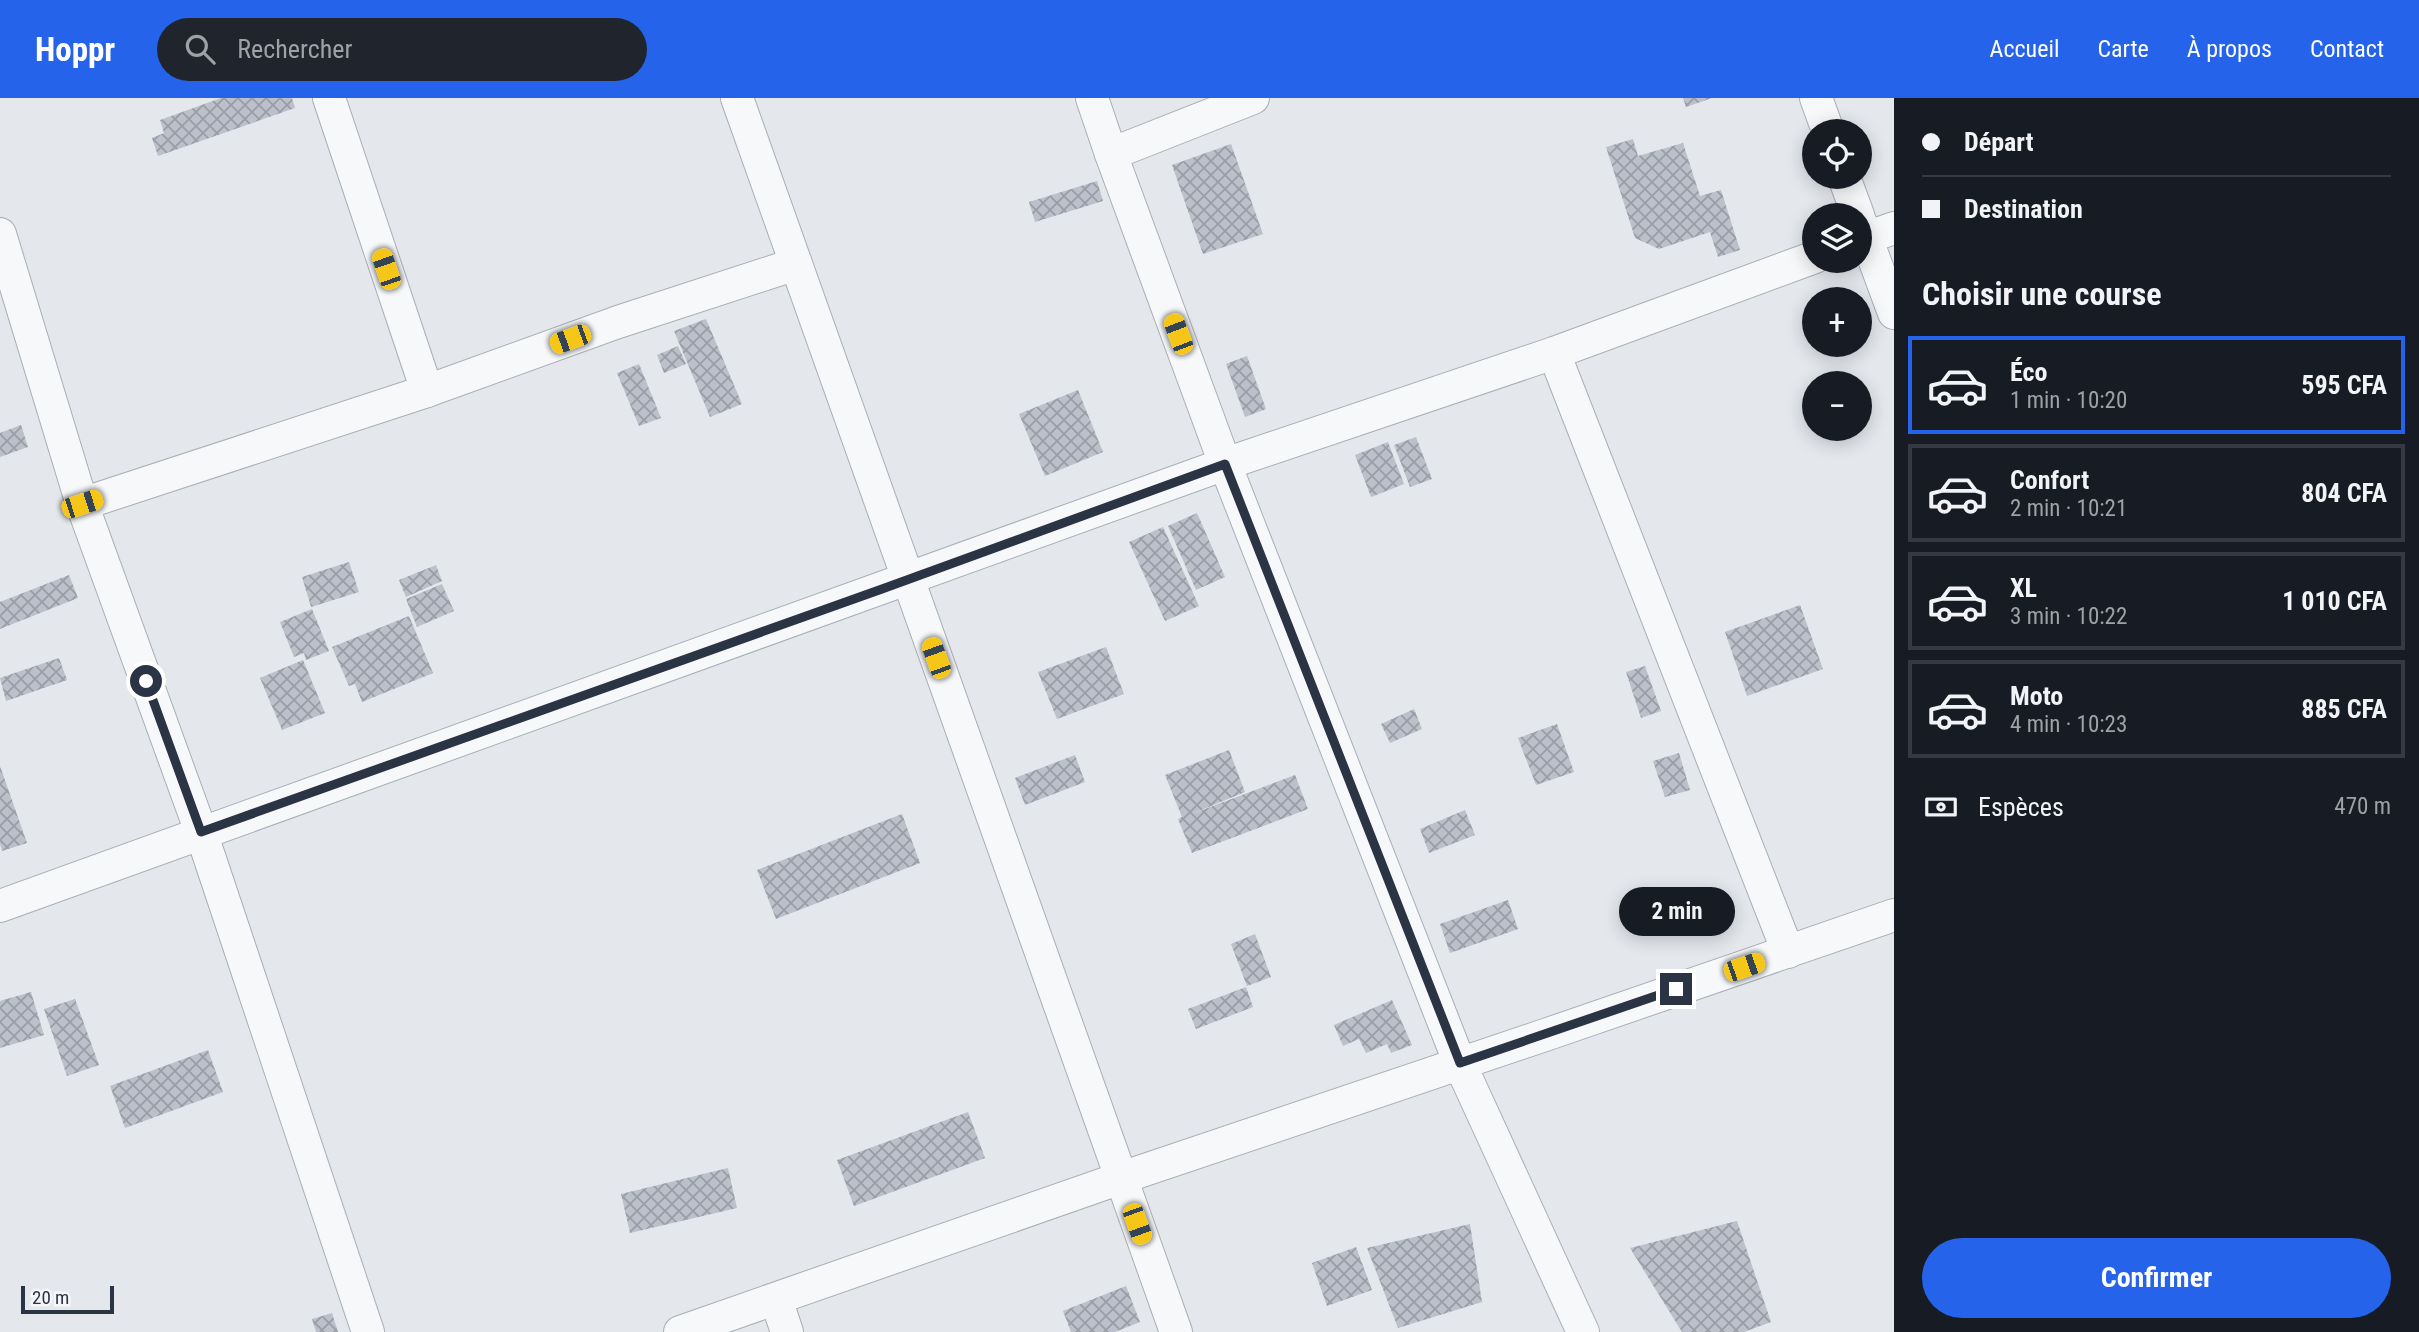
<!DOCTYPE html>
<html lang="fr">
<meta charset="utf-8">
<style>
body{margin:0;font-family:"Roboto Condensed",sans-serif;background:#20242c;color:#f1f3f6;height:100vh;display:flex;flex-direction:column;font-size:26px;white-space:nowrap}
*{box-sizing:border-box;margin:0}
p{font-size:23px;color:#9ea1a6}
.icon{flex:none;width:38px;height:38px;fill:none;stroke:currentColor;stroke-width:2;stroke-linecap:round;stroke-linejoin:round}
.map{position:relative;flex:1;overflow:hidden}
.panel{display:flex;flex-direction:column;background:#171b24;width:525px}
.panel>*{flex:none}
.guide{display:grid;align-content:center;height:154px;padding:0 28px;background:#171b24}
.controls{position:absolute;left:1802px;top:21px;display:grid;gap:14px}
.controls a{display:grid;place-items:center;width:70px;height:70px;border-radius:50%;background:#171b24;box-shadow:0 4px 18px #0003;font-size:35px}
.scale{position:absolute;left:21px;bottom:18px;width:93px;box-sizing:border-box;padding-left:7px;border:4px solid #2b3445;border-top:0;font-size:19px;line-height:24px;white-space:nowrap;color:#2b3445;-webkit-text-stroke:5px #f4f6f9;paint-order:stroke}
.end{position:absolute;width:32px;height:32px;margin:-16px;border:9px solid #2b3445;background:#fff;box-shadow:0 0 0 4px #fff}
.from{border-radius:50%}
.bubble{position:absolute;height:49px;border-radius:24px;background:#171b24;box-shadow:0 4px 18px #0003;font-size:23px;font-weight:700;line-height:49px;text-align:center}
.car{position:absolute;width:21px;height:42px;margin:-21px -10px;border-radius:9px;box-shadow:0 0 5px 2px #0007;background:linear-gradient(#f5c518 24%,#345 0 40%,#f5c518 0 76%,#345 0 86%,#f5c518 0)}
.guide b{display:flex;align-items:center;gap:24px;height:66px;font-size:26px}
.guide b+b{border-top:2px solid #363941}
.guide i{width:18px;height:18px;background:#f1f3f6}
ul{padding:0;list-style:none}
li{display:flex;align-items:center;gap:21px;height:98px;margin:0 14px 10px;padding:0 14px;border:4px solid #363941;border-radius:0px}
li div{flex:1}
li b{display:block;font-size:26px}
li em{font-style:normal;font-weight:700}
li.on{border-color:#2563eb}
li>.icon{width:63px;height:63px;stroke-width:1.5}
h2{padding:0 28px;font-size:32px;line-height:84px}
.pay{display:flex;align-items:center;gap:18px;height:77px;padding:0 28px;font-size:26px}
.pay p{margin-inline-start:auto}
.cta{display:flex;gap:14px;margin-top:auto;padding:14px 28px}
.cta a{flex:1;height:80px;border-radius:42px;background:#2563eb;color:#fff;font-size:28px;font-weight:700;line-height:80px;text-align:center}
header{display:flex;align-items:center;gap:42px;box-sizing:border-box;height:98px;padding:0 35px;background:#2563eb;color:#fff}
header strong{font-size:33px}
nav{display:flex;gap:38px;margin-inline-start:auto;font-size:24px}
.search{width:490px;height:63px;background:#20242c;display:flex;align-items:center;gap:18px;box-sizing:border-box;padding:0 24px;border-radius:38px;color:#9ea1a6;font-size:26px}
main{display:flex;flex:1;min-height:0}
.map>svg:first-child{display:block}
.building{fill:url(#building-cross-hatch)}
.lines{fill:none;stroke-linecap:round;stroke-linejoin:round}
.street-casing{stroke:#a9aeb7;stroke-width:34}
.street{stroke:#f7f8fa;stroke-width:32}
.route{stroke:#2b3445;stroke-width:9}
</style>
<header>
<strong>Hoppr</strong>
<div class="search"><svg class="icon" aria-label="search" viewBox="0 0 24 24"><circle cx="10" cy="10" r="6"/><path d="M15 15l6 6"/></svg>Rechercher</div>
<nav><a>Accueil</a><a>Carte</a><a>À propos</a><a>Contact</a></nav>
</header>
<main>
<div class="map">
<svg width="1894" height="1234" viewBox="0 0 1894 1234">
<defs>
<pattern id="building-cross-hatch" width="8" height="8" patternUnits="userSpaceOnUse" patternTransform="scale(1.75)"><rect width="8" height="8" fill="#bbc0ca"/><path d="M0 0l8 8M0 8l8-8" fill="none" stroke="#989da6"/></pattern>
</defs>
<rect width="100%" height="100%" fill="#e4e7ec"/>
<g class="building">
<polygon points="221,0 292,0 295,10 158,58 152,40 164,35 160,22"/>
<polygon points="1683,0 1712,0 1686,9"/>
<polygon points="1633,41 1638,58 1683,45 1700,98 1721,92 1740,152 1718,159 1710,134 1659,151 1635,140 1606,49"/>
<polygon points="1231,46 1263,136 1203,156 1172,67"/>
<polygon points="1097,83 1103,103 1035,124 1029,104"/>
<polygon points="706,221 742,306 710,319 674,233"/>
<polygon points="678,248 686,266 664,275 657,257"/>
<polygon points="1247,258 1266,311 1245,319 1226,266"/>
<polygon points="639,266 661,320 639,328 617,275"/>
<polygon points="1078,292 1103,354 1045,378 1019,316"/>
<polygon points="21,327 28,349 0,359 0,335"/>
<polygon points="1416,339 1432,381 1410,389 1394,347"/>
<polygon points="1388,344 1404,386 1371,399 1355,357"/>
<polygon points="1197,415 1225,479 1196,492 1168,428"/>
<polygon points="1163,429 1199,508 1165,523 1129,444"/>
<polygon points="349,464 359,494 311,509 302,479"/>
<polygon points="436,467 442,483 406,499 399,482"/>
<polygon points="69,477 78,500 0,531 0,504"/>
<polygon points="442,486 454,513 417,529 406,501"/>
<polygon points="1800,507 1823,571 1747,598 1725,534"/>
<polygon points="312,511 329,553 306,562 304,555 294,559 280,524"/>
<polygon points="409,518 433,575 362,604 355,586 349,588 332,549"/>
<polygon points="1106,549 1124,596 1057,621 1038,574"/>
<polygon points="59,560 67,582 6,603 0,580"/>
<polygon points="303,562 325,615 282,632 260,580"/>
<polygon points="1645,568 1661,613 1641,620 1626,574"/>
<polygon points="1414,611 1422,631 1390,645 1381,626"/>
<polygon points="1557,626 1574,674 1536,687 1518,640"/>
<polygon points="1229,652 1245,694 1189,717 1295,677 1308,711 1192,755 1178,721 1182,719 1165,677"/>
<polygon points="1679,655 1690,692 1665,699 1653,663"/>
<polygon points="1075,657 1085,684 1025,707 1015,680"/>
<polygon points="0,668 27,745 2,753 0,746"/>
<polygon points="1465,712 1475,737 1429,755 1420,731"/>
<polygon points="902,716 920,765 776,821 757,772"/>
<polygon points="1508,802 1518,831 1450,855 1440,826"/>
<polygon points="1255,836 1271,879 1247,888 1231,846"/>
<polygon points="1246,889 1253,909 1196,931 1188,911"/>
<polygon points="31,894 44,937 0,950 0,903"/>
<polygon points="75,901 99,967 67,978 44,911"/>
<polygon points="1392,902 1412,947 1391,955 1387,946 1366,955 1359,941 1343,948 1334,927"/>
<polygon points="208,952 223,994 125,1030 110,988"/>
<polygon points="968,1014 985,1060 854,1108 837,1062"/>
<polygon points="728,1070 737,1110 630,1135 621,1096"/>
<polygon points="1737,1123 1771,1224 1744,1234 1682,1234 1630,1150"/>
<polygon points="1470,1126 1482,1204 1398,1230 1367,1150"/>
<polygon points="1356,1149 1372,1192 1327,1208 1312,1165"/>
<polygon points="1126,1188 1140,1224 1115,1234 1071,1234 1063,1213"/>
<polygon points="332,1215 338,1234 316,1234 312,1221"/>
</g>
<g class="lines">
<defs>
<g id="street">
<polyline points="329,0 427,293"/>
<polyline points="737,0 1176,1234"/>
<polyline points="1092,0 1111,56 1225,366 1460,966 1583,1234"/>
<polyline points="1816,0 1828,33"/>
<polyline points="1111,56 1253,0"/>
<polyline points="1844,79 1858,117"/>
<polyline points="1860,123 1894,215"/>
<polyline points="0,136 82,406 201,734 368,1234"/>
<polyline points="1860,142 1894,130"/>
<polyline points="1554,255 1788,854"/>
<polyline points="82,406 427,293 618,224 796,166"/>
<polyline points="0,808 1225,366 1554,255 1815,159"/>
<polyline points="776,1201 787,1234"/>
<polyline points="680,1234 1121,1080 1545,937 1894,817"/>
</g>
</defs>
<use href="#street" class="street-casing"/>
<use href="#street" class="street"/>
</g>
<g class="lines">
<polyline class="route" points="146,583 201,734 882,491 1225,366 1460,965 1676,891"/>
</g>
</svg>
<div class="controls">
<a><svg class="icon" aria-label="locate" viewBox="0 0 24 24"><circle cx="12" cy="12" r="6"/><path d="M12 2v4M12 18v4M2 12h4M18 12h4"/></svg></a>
<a><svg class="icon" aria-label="layers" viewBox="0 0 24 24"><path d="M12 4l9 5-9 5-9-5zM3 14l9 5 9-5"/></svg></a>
<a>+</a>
<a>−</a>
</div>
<div class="scale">20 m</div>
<i class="end from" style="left:146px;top:583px"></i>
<i class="end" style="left:1676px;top:891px"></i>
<div class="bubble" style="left:1619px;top:789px;width:116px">2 min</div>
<i class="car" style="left:386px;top:171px;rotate:341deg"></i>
<i class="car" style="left:1178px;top:236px;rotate:339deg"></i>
<i class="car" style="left:570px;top:241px;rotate:250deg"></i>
<i class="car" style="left:82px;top:406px;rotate:72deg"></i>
<i class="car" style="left:936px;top:560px;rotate:340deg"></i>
<i class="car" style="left:1744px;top:869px;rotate:71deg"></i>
<i class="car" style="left:1137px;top:1126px;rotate:160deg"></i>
</div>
<section class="panel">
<div class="guide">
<b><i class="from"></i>Départ</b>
<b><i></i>Destination</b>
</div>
<h2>Choisir une course</h2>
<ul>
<li class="on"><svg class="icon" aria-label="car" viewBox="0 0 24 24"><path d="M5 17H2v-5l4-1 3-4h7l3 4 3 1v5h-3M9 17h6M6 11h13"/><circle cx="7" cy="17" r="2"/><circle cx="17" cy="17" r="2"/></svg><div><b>Éco</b><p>1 min · 10:20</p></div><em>595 CFA</em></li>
<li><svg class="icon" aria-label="car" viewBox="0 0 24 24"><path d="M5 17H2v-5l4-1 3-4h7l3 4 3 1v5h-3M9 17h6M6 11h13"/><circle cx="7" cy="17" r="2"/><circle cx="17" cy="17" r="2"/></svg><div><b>Confort</b><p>2 min · 10:21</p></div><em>804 CFA</em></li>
<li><svg class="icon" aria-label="car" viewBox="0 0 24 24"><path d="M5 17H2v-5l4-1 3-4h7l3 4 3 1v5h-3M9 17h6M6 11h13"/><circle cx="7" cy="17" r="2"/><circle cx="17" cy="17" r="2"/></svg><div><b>XL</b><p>3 min · 10:22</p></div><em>1 010 CFA</em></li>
<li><svg class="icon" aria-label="car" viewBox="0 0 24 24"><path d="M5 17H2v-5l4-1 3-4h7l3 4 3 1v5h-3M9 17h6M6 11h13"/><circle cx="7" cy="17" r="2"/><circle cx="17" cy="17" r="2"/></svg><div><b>Moto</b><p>4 min · 10:23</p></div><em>885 CFA</em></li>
</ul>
<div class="pay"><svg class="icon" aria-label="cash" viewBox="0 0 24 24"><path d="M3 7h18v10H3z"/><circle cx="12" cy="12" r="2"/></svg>Espèces<p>470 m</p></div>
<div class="cta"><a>Confirmer</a></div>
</section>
</main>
